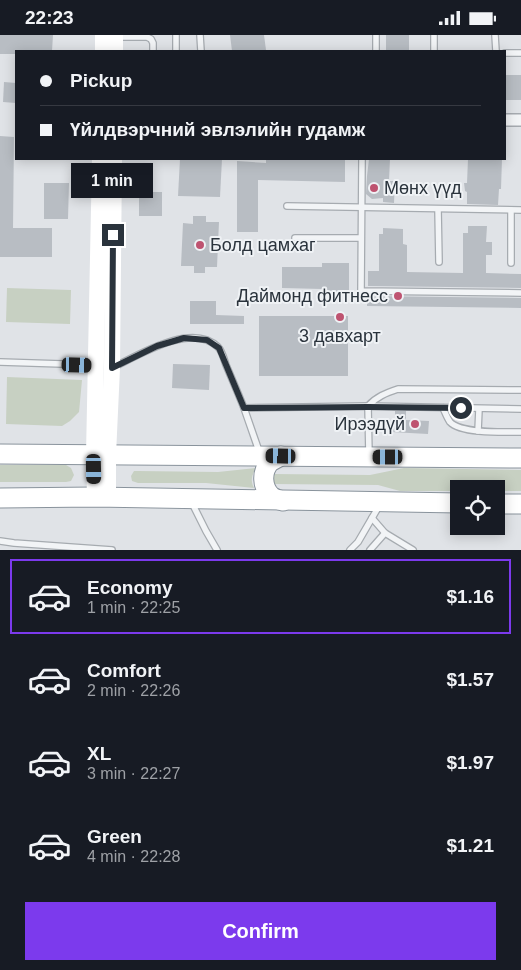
<!DOCTYPE html>
<meta charset="utf-8">
<style>
body{margin:0;font-family:Helvetica,sans-serif;background:#20242c;color:#f1f3f6;height:100vh;display:flex;flex-direction:column;font-size:19px;white-space:nowrap}
*{box-sizing:border-box;margin:0}
p{font-size:16px;color:#9ea1a6}
.icon{flex:none;width:28px;height:28px;fill:none;stroke:currentColor;stroke-width:2;stroke-linecap:round;stroke-linejoin:round}
.map{position:relative;height:515px;overflow:hidden}
.details{display:flex;flex-direction:column;background:#171b24;flex:1}
.details>*{flex:none}
.top-card{position:absolute;left:15px;top:15px;width:491px;height:110px;border-radius:0px;box-shadow:0 2px 12px #0003;display:grid;align-content:center;height:110px;padding:0 25px;background:#171b24}
.buttons{position:absolute;left:450px;top:445px;display:grid;gap:10px}
.buttons a{display:grid;place-items:center;width:55px;height:55px;border-radius:0px;background:#171b24;box-shadow:0 2px 12px #0003;font-size:25px}
.end{position:absolute;width:22px;height:22px;margin:-11px;border:6px solid #2a333c;background:#fff;box-shadow:0 0 0 2px #fff}
.from{border-radius:50%}
.bubble{position:absolute;height:35px;border-radius:0px;background:#171b24;box-shadow:0 2px 12px #0003;font-size:16px;font-weight:700;line-height:35px;text-align:center}
.car{position:absolute;width:15px;height:30px;margin:-15px -8px;border-radius:6px;box-shadow:0 0 4px 1px #0007;background:linear-gradient(#222 24%,#8ab4d8 0 40%,#222 0 76%,#8ab4d8 0 86%,#222 0)}
.top-card b{display:flex;align-items:center;gap:18px;height:48px;font-size:19px}
.top-card b+b{border-top:1px solid #363941}
.top-card i{width:12px;height:12px;background:#f1f3f6}
ul{padding:9px 0 0;list-style:none}
li{display:flex;align-items:center;gap:15px;height:75px;margin:0 10px 8px;padding:0 15px;border:2px solid transparent;border-radius:0px}
li div{flex:1}
li b{display:block;font-size:19px}
li em{font-style:normal;font-weight:700}
li.current{border-color:#7c3aed}
li>.icon{width:45px;height:45px;stroke-width:1.5}
.action{display:flex;gap:10px;margin-top:auto;padding:10px 25px}
.action a{flex:1;height:58px;border-radius:0px;background:#7c3aed;color:#fff;font-size:20px;font-weight:700;line-height:58px;text-align:center}
.status{display:flex;justify-content:space-between;align-items:center;height:35px;padding:0 25px;background:#171b24;direction:ltr}
.status svg{height:14px;fill:currentColor}
.map>svg:first-child{display:block}
.green{fill:#c7d0c2}
.building{fill:#b8bdc3}
.lines{fill:none;stroke-linecap:round;stroke-linejoin:round}
.service-casing{stroke:#a6abb0;stroke-width:8}
.minor-casing{stroke:#a6abb0;stroke-width:14}
.trunk-casing{stroke:#89939c;stroke-width:21}
.service{stroke:#f2f4f6;stroke-width:5.5}
.minor{stroke:#f2f4f6;stroke-width:11}
.secondary{stroke:#fff;stroke-width:16}
.trunk{stroke:#fff;stroke-width:19}
.route{stroke:#2a333c;stroke-width:6}
.poi-dot{fill:#be5370;stroke:#eff2f5;stroke-width:2}
.labels{text-anchor:middle;stroke-width:4;stroke-linejoin:round;paint-order:stroke}
.poi-label{font-size:18px;fill:#2a333c;stroke:#eff2f5;text-anchor:start}
</style>
<div class="status"><b>22:23</b><svg viewBox="0 0 49 12"><path d="M0 12V9h3v3zM5 12V6h3v6zM10 12V3h3v9zM15 12V0h3v12zM26 1h20v11H26zM47 4h2v5h-2z"/></svg></div>
<div class="map">
<svg width="521" height="515" viewBox="0 0 521 515">
<rect width="100%" height="100%" fill="#e0e3e7"/>
<g class="green">
<polygon points="7,253 71,255 70,289 6,287"/>
<polygon points="7,342 82,345 79,377 70,386 62,391 6,389"/>
<polygon points="0,430 66,430 71,433 74,440 71,446 66,447 0,447"/>
<path d="M256,433C252,440 250,445 254,453L206,448H138L132,446L131,441L134,436H138L218,437Z"/>
<polygon points="404,433 521,435 521,456 496,456 496,454 459,454 459,456 400,456 378,450 273,449 268,442 274,439 370,440"/>
</g>
<g class="building">
<polygon points="0,0 53,0 52,16 16,16 16,19 0,19"/>
<polygon points="230,0 264,0 266,15 257,16 232,16"/>
<rect x="386" y="0" width="23" height="16"/>
<rect x="505" y="40" width="16" height="25"/>
<polygon points="4,47 16,48 16,68 3,67"/>
<polygon points="0,101 14,102 13,193 52,193 52,222 0,222"/>
<polygon points="180,124 222,124 220,162 178,161"/>
<polygon points="266,124 345,124 345,147 258,145 258,197 237,197 237,126 266,128"/>
<polygon points="369,124 390,124 389,146 395,146 394,168 383,167 383,163 372,164 366,159 367,141"/>
<polygon points="468,124 502,124 501,154 499,154 498,170 467,169 467,157 465,156 464,148 467,148"/>
<polygon points="44,148 69,148 68,184 44,184"/>
<rect x="139" y="157" width="23" height="24"/>
<polygon points="193,181 206,181 206,187 219,187 217,232 205,232 205,238 194,238 194,231 181,231 183,188 193,189"/>
<polygon points="468,191 487,191 486,207 492,207 492,220 486,220 486,238 521,239 521,253 368,251 368,236 379,236 379,199 383,199 383,193 403,194 403,209 407,210 407,237 463,238 463,198 468,198"/>
<polygon points="322,228 349,228 349,257 322,258 322,254 282,253 282,232 322,232"/>
<polygon points="367,261 521,263 521,273 367,271"/>
<polygon points="190,266 216,266 216,280 244,281 244,289 190,289"/>
<rect x="259" y="281" width="89" height="60"/>
<polygon points="173,329 210,330 209,355 172,353"/>
<polygon points="395,376 406,376 406,385 429,386 428,399 391,397 392,385 395,385"/>
</g>
<g class="lines">
<defs>
<g id="service">
<polyline points="200,0 201,16"/>
<polyline points="434,0 434,16"/>
<polyline points="495,0 496,16"/>
<polyline points="117,2 147,2 151,4 153,8 153,16"/>
<polyline points="376,15 376,0"/>
<polyline points="176,16 176,0"/>
<polyline points="505,18 521,18"/>
<polyline points="362,124 361,256 521,258"/>
<polyline points="287,171 521,175"/>
<polyline points="438,174 439,227"/>
<polyline points="511,175 511,228"/>
<polyline points="295,203 361,203"/>
<polyline points="0,327 94,330"/>
<path d="M114,332C140,319 192,287 218,312C222,316 224,324 226,330C232,344 238,358 244,373L368,371L521,374"/>
<polyline points="244,373 260,419"/>
<path d="M443,373C445,377 447,383 450,387C461,399 505,397 521,397"/>
<polyline points="478,396 479,374"/>
<path d="M369,420L368,371C376,362 386,358 398,354L521,355"/>
<polyline points="191,466 206,496 217,515"/>
<polyline points="372,483 385,498 413,515"/>
<polyline points="0,506 14,508 112,515"/>
<polyline points="350,515 358,507 379,471"/>
<polyline points="370,515 385,498"/>
</g>
<polyline id="minor" points="505,85 521,85"/>
<g id="trunk">
<polyline points="0,419 521,423"/>
<path d="M281,421C277,423 273,425 270,427C261,437 262,452 271,461C275,464 279,465 283,466"/>
<polyline points="0,463 95,462 459,468"/>
<polyline points="496,469 521,469"/>
</g>
</defs>
<use href="#service" class="service-casing"/>
<use href="#minor" class="minor-casing"/>
<use href="#trunk" class="trunk-casing"/>
<use href="#service" class="service"/>
<use href="#minor" class="minor"/>
<g class="secondary">
<polyline points="103,16 103,0"/>
<polyline points="115,16 115,0"/>
<polyline points="95,462 94,420 100,124"/>
<polyline points="108,463 108,420 112,333 114,124"/>
</g>
<use href="#trunk" class="trunk"/>
</g>
<g class="lines">
<polyline class="route" points="113,200 112,333 157,311 184,303 207,305 219,313 244,373 368,372 461,373"/>
</g>
<g class="poi-dot">
<circle cx="374" cy="153" r="5"/>
<circle cx="200" cy="210" r="5"/>
<circle cx="398" cy="261" r="5"/>
<circle cx="340" cy="282" r="5"/>
<circle cx="415" cy="389" r="5"/>
</g>
<g class="labels">
<g class="poi-label">
<text x="384" y="159">Мөнх үүд</text>
<text x="210" y="216">Болд цамхаг</text>
<text x="388" y="267" text-anchor="end">Даймонд фитнесс</text>
<text x="340" y="307" text-anchor="middle">3 давхарт</text>
<text x="405" y="395" text-anchor="end">Ирээдүй</text>
</g>
</g>
</svg>
<div class="buttons">
<a><svg class="icon" aria-label="locate" viewBox="0 0 24 24"><circle cx="12" cy="12" r="6"/><path d="M12 2v4M12 18v4M2 12h4M18 12h4"/></svg></a>
</div>
<i class="end from" style="left:461px;top:373px"></i>
<i class="end" style="left:113px;top:200px"></i>
<div class="bubble" style="left:71px;top:128px;width:82px">1 min</div>
<i class="car" style="left:77px;top:330px;rotate:92deg"></i>
<i class="car" style="left:281px;top:421px;rotate:271deg"></i>
<i class="car" style="left:388px;top:422px;rotate:270deg"></i>
<i class="car" style="left:94px;top:434px;rotate:179deg"></i>
<div class="top-card">
<b><i class="from"></i>Pickup</b>
<b><i></i>Үйлдвэрчний эвлэлийн гудамж</b>
</div>
</div>
<section class="details">
<ul>
<li class="current"><svg class="icon" aria-label="car" viewBox="0 0 24 24"><path d="M5 17H2v-5l4-1 3-4h7l3 4 3 1v5h-3M9 17h6M6 11h13"/><circle cx="7" cy="17" r="2"/><circle cx="17" cy="17" r="2"/></svg><div><b>Economy</b><p>1 min · 22:25</p></div><em>$1.16</em></li>
<li><svg class="icon" aria-label="car" viewBox="0 0 24 24"><path d="M5 17H2v-5l4-1 3-4h7l3 4 3 1v5h-3M9 17h6M6 11h13"/><circle cx="7" cy="17" r="2"/><circle cx="17" cy="17" r="2"/></svg><div><b>Comfort</b><p>2 min · 22:26</p></div><em>$1.57</em></li>
<li><svg class="icon" aria-label="car" viewBox="0 0 24 24"><path d="M5 17H2v-5l4-1 3-4h7l3 4 3 1v5h-3M9 17h6M6 11h13"/><circle cx="7" cy="17" r="2"/><circle cx="17" cy="17" r="2"/></svg><div><b>XL</b><p>3 min · 22:27</p></div><em>$1.97</em></li>
<li><svg class="icon" aria-label="car" viewBox="0 0 24 24"><path d="M5 17H2v-5l4-1 3-4h7l3 4 3 1v5h-3M9 17h6M6 11h13"/><circle cx="7" cy="17" r="2"/><circle cx="17" cy="17" r="2"/></svg><div><b>Green</b><p>4 min · 22:28</p></div><em>$1.21</em></li>
</ul>
<div class="action"><a>Confirm</a></div>
</section>
